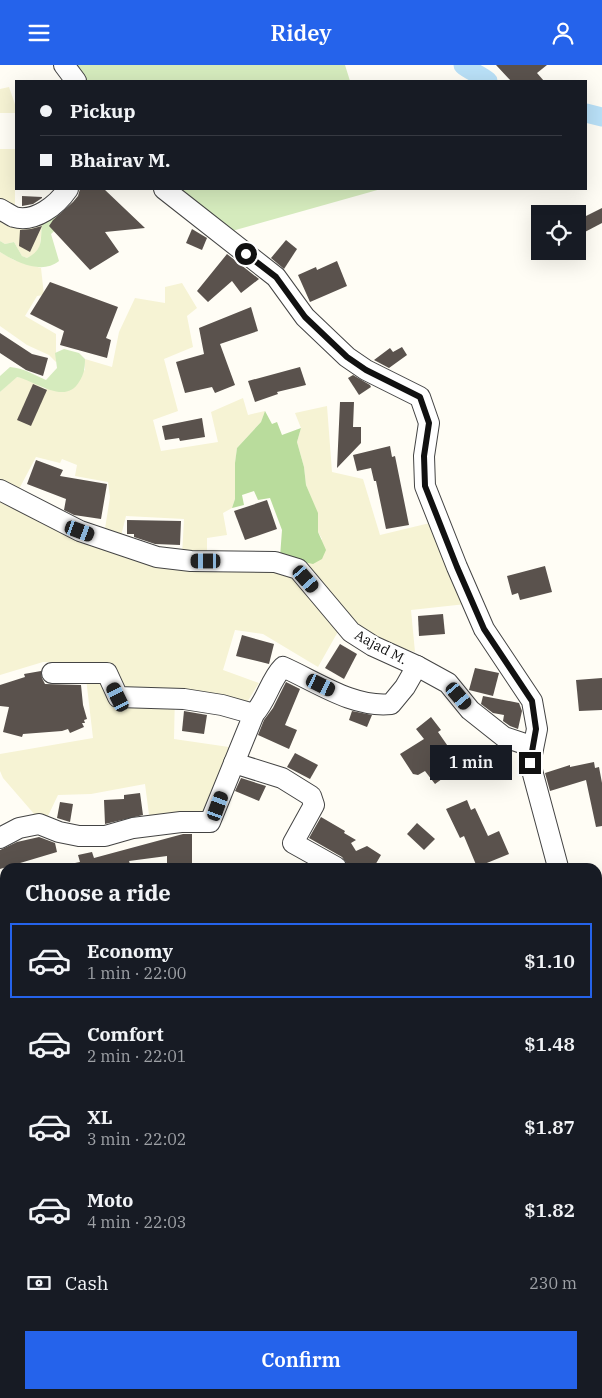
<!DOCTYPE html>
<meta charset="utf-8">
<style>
body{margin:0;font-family:"IBM Plex Serif",serif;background:#20242c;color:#f1f3f6;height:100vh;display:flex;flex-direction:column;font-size:19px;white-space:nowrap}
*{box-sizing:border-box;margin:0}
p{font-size:16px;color:#9ea1a6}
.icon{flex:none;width:28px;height:28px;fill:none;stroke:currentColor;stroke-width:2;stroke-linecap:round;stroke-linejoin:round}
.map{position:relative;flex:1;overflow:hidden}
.drawer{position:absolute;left:0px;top:798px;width:602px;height:536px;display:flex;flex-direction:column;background:#171b24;border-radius:15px 15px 0 0;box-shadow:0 5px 20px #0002}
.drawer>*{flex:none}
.top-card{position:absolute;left:15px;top:15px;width:572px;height:110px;border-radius:0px;box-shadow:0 5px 20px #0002;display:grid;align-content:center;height:110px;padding:0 25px;background:#171b24}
.fabs{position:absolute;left:531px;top:140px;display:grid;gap:10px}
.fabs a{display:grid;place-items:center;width:55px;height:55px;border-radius:0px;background:#171b24;box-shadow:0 5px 20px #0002;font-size:25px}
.end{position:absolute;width:22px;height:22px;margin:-11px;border:6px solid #111;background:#fff;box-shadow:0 0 0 2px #fff}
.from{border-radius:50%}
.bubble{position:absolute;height:35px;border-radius:0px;background:#171b24;box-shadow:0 5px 20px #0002;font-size:16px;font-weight:600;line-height:35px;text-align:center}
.car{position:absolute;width:15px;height:30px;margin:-15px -8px;border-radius:6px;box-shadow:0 0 4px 1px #0007;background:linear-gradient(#222 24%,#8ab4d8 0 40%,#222 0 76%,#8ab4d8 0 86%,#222 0)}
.top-card b{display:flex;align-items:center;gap:18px;height:48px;font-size:19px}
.top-card b+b{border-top:1px solid #363941}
.top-card i{width:12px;height:12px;background:#f1f3f6}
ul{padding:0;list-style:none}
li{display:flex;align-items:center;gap:15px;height:75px;margin:0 10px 8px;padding:0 15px;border:2px solid transparent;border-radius:0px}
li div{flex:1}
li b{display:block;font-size:19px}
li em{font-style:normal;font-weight:600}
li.on{border-color:#2563eb}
li>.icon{width:45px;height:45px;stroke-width:1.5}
h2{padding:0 25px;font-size:22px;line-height:60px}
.pay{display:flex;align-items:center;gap:12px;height:55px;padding:0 25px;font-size:19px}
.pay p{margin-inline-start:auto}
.action{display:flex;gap:10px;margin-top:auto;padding:10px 25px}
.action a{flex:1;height:58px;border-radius:0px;background:#2563eb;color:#fff;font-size:20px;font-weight:600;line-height:58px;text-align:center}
header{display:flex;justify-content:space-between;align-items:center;height:65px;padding:0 25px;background:#2563eb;color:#fff;font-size:22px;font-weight:600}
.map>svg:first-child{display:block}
.farmland{fill:#f6f3d4}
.green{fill:#d5ebbd}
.forest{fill:#b9dc9c}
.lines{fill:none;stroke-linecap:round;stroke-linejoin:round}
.canal{stroke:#b9e0f7;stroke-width:19}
.building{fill:#5a524d}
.lane-casing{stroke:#444;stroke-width:12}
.street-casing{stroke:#444;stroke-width:22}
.lane{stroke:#fff;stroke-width:10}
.street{stroke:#fff;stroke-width:20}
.route{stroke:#111;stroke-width:6}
.labels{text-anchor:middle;stroke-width:5;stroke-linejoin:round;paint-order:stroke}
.street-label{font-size:14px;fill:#111;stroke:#fff}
</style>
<header><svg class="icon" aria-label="menu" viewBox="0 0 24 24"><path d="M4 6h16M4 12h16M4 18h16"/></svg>Ridey<svg class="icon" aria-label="person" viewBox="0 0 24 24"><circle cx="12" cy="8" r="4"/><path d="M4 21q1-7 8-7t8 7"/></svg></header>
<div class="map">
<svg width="602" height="1333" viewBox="0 0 602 1333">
<rect width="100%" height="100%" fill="#fffdf5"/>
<g class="farmland">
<polygon points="9,22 16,42 16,48 0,48 0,24"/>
<polygon points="0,84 15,84 15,146 0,138"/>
<polygon points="0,150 42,159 40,181 37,188 27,193 22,191 14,177 5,179 0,176"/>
<polygon points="0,187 14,195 41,203 44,230 37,231 25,251 56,269 56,297 49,290 27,280 0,261"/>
<polygon points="182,218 197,243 187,251 193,282 164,294 178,346 153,355 161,386 218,377 211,347 243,333 248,350 265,346 261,357 237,383 235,399 235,434 232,443 223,448 227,470 207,473 207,488 182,490 184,454 126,451 120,475 104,470 110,432 108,417 75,411 77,400 62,394 60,398 36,392 18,426 0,418 0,327 16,312 25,313 45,324 85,305 85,294 112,302 119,267 135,233 165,238 165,222"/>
<polygon points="327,341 332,407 363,414 380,470 434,457 466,539 411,545 415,587 376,575 357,563 301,497 322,474 318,467 318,456 315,442 306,420 304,402 297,377 301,363 295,348"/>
<polygon points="0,432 67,465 270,504 282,510 294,512 340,563 318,602 263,569 235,565 223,605 259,618 246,639 175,628 174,674 229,682 203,750 149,750 145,719 91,729 58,730 47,753 35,750 3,713 0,706 0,689 93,673 86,613 55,613 53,597 43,597 0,610"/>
</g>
<g class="green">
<polygon points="75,0 345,0 350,16 84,16"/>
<polygon points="179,124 381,124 232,166"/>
<path d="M54,149L64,157L51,169L59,196C42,210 16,197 0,187V176L5,179L14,177L22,191L27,193C44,184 40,176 42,159Z"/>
<path d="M64,284L79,288L85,294C85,304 84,309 79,317C65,341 34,315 17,312L0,327V311L10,302C24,303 34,310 46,315L57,303L55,288Z"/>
</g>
<polygon class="forest" points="265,346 272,359 277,357 282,370 301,363 297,377 304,402 306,420 318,448 318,467 326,485 322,494 313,499 280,492 282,465 270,433 258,435 254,426 242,430 244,440 232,443 235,434 235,398 237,383 261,357"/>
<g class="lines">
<g class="canal">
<path d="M463,0C468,5 481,10 488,16"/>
<polyline points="586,48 602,52"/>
</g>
</g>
<g class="building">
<polygon points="496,0 547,0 537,8 544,16 511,16"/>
<polygon points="80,124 104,124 145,163 105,167 119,187 90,205 49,161 53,155 73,137 78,131"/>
<polygon points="22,131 42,132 42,133 33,139 22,141"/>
<polygon points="602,143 602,158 581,169 578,161 578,155"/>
<polygon points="42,161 30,187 19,181 20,165 31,164"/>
<polygon points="192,164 207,173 202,185 186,178"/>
<polygon points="286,175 297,184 284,204 271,193"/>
<polygon points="227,189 259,214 241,228 232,216 208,237 197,226"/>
<polygon points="337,196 347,221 310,237 298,210 316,202 317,205"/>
<polygon points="50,217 118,242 106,273 111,275 107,293 60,280 64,266 30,249"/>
<polygon points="251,242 258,266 220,279 235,320 215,328 212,322 185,328 176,297 204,289 199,263"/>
<polygon points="0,268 32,289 48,293 43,311 26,305 0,288"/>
<polygon points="402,282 407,290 389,303 374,295 390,283 393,287"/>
<polygon points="300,302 306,320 277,327 278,329 255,337 248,316"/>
<polygon points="353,310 370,320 371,322 359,330 348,313"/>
<polygon points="33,319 47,325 31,361 17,355"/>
<polygon points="340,337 354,337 353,362 361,362 361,378 337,403"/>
<polygon points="202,353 205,372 180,376 179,373 165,375 162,361"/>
<polygon points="390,381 392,392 395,391 409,460 386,464 376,416 374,416 371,403 357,406 353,390"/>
<polygon points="36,395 63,405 60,411 107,419 101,454 74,450 64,445 66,434 27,419"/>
<polygon points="267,435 277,464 245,475 234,446"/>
<polygon points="127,455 181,456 180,480 155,479 134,472 134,469 127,469"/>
<polygon points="545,501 552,527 520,535 518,528 512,530 507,511"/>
<polygon points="443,549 445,569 419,571 418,551"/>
<polygon points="242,570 274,579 269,599 236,591"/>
<polygon points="340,579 357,589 344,614 325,603"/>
<polygon points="475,603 499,608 493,631 469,625"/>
<polygon points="41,606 42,613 45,619 81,620 83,640 87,654 84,655 85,658 82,658 84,662 70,668 68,664 62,666 23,669 22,672 3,667 9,642 0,641 0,620 25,612 24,609"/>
<polygon points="602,613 602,645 579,646 576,615"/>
<polygon points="286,617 300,624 285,660 297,665 289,684 258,670 264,655 273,643"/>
<polygon points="483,631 519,638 522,646 518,664 510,661 503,656 504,650 493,648 481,639"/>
<polygon points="184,646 207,650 204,669 182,666"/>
<polygon points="352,646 372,650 367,662 349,655"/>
<polygon points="431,652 441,665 438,667 461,700 435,719 425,706 418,710 413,709 400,689 424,674 416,664"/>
<polygon points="295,688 318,700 310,714 287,702"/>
<polygon points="594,697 595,703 599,702 602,718 602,761 596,762 586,715 550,726 545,708 570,700 570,702"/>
<polygon points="241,713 266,721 259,736 235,726"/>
<polygon points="140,728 143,750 105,759 104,735 124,734 124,730"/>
<polygon points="467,735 471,745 475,743 488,771 499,766 509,789 477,802 464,771 460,773 446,744"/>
<polygon points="60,737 73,739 70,757 57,753"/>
<polygon points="321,752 345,766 344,768 356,775 351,778 356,786 367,781 381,790 374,802 353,802 347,799 342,792 309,773"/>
<polygon points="417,758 435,774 424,785 407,769"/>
<polygon points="183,769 192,769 192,802 167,802 167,791 129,796 131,802 76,802 75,798 80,797 78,790 92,787 94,793"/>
<polygon points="39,772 55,778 57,787 0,804 0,785 17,777"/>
</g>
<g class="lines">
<defs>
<polyline id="lane" points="524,1333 526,1329"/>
<g id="street">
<polyline points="64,0 76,16"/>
<polyline points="164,124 276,212 305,252 347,292 366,305 420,332 429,358 424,391 425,421 457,502 484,564 532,636 537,664 531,694"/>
<path d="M0,144C4,146 10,150 14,152C35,158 57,140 68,124"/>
<polyline points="0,425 80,466 157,492 191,496 275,497 298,504 351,567 373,581 417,601 448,618 470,645 504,672 531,681 530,698 558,802"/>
<polyline points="52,608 107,608 118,632 184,634 222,640 254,649"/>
<polyline points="234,698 282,713 311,731 314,740 293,778 336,802"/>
<path d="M0,773L19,763L39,759L59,767L79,771H105L133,763L181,757H210L254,649C267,635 270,615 283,602C317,617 353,643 391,639L405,622L417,601"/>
<polyline points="0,1045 5,1044"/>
<polyline points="0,1147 5,1148"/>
<polyline points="273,1329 275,1333"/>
<polyline points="431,1329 432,1333"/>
</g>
</defs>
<use href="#lane" class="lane-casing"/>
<use href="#street" class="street-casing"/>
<use href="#lane" class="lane"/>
<use href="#street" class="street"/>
</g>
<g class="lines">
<polyline class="route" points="246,189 276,212 305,252 347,292 366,305 420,332 429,358 424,391 425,421 457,502 484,564 532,636 536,664 530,698"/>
</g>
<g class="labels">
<g class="street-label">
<text transform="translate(381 582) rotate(28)" y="5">Aajad M.</text>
</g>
</g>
</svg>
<div class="fabs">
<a><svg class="icon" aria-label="locate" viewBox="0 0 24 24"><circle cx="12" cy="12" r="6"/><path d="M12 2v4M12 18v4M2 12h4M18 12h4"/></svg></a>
</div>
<i class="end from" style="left:246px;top:189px"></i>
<i class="end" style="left:530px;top:698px"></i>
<div class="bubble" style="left:430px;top:680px;width:82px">1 min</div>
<i class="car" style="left:80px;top:466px;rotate:110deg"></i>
<i class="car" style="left:206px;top:496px;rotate:270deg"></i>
<i class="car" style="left:306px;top:514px;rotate:139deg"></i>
<i class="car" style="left:321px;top:620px;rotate:116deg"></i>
<i class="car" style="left:459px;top:631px;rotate:140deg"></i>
<i class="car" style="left:118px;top:632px;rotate:334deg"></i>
<i class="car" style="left:218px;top:741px;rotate:20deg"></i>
<div class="top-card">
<b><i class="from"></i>Pickup</b>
<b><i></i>Bhairav M.</b>
</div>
<section class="drawer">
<h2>Choose a ride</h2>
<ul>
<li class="on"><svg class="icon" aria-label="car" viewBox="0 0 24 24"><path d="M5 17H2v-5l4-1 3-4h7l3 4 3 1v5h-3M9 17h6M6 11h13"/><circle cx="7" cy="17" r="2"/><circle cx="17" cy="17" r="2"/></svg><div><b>Economy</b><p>1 min · 22:00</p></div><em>$1.10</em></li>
<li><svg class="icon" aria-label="car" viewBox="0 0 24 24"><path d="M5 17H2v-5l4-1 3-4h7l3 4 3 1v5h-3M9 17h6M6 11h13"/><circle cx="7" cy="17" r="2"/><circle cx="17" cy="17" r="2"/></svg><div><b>Comfort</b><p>2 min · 22:01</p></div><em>$1.48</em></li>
<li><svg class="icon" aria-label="car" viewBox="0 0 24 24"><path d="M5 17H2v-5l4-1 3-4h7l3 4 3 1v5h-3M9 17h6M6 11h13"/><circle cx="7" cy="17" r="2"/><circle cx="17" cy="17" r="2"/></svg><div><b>XL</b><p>3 min · 22:02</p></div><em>$1.87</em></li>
<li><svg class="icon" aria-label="car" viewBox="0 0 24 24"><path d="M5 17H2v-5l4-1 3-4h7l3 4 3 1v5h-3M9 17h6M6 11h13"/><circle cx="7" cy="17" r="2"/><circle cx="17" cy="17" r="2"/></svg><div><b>Moto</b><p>4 min · 22:03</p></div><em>$1.82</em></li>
</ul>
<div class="pay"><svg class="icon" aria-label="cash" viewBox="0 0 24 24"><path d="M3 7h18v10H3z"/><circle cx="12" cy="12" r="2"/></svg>Cash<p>230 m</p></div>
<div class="action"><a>Confirm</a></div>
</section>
</div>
